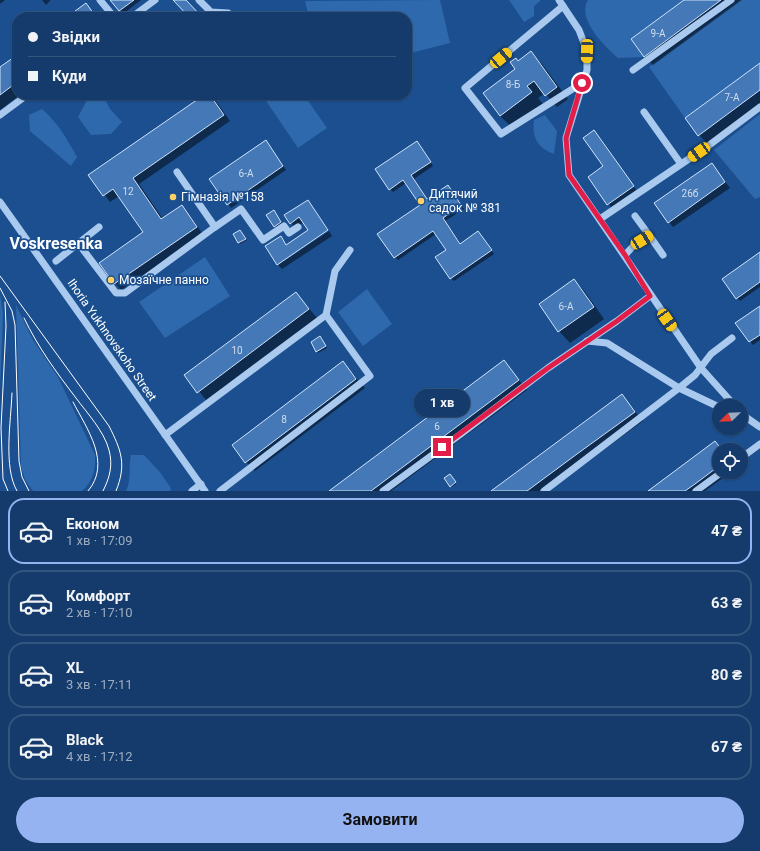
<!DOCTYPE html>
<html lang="uk">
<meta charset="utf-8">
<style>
body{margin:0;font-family:Roboto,sans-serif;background:#1d4271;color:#f1f3f6;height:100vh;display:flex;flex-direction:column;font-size:15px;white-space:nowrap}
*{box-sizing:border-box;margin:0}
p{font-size:13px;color:#9dadc1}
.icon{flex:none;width:22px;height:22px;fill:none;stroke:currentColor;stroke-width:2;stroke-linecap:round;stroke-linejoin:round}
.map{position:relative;height:491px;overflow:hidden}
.drawer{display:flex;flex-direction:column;background:#143b6b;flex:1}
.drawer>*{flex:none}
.hud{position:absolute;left:12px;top:12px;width:400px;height:88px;border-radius:16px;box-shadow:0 1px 3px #0004,0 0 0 1px #33557e;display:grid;align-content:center;height:88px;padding:0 16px;background:#143b6b}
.needle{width:26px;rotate:247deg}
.buttons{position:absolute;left:712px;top:399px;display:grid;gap:8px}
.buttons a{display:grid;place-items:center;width:36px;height:36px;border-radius:50%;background:#143b6b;box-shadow:0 1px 3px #0004,0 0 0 1px #33557e;font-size:20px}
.end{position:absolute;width:18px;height:18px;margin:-9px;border:5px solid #e11d48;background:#fff;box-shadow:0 0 0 2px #fff}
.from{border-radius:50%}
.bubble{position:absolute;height:28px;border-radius:14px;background:#143b6b;box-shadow:0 1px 3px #0004,0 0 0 1px #33557e;font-size:13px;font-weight:700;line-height:28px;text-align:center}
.car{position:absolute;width:12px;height:24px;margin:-12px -6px;border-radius:5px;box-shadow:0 0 3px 1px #0007;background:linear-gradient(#f5c518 24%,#345 0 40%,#f5c518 0 76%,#345 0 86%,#f5c518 0)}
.hud b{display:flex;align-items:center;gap:14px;height:38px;font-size:15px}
.hud b+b{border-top:1px solid #33557e}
.hud i{width:10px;height:10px;background:#f1f3f6}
ul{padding:7px 0 0;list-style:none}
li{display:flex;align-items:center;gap:12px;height:66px;margin:0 8px 6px;padding:0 8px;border:2px solid #33557e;border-radius:16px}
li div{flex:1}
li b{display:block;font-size:15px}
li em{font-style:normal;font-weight:700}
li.on{border-color:#95b2f1}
li>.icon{width:36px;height:36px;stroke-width:1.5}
.cta{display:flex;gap:8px;margin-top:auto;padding:8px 16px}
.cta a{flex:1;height:46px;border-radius:24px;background:#95b2f1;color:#111;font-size:16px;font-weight:700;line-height:46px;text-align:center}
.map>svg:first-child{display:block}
.green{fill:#2e69ad}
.shadow{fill:#0007}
.building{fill:#4478b7;stroke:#cfe3fa}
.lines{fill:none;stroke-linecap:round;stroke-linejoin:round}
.minor{stroke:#a9c9ee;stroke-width:7}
.tram{stroke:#fff;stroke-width:1}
.route{stroke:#e11d48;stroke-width:5}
.poi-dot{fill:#ffd166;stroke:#1b4f8f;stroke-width:1.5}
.labels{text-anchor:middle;stroke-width:3.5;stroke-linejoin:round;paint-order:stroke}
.number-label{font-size:10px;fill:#d0dded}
.poi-label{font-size:12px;fill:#fff;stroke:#1b4f8f;text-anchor:start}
.street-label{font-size:12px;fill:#fff;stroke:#1b4f8f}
.district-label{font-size:16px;font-weight:bold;fill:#fff;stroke:#1b4f8f}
</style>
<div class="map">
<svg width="760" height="491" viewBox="0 0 760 491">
<rect width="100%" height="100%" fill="#1b4f8f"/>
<g class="green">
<polygon points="440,0 450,43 407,54 407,17 309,17 305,1"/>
<polygon points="509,0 540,0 540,1 534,6 534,16 524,22"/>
<path d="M588,0H684L631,39L644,57L618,58C605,47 576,18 588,0Z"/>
<polygon points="740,0 760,0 760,63 685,118 649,67"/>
<polygon points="103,95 110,109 122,122 111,134 91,135 78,117 87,100"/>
<polygon points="262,95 304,95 327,128 298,148"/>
<path d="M42,109C58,123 67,139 77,157L71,166L30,131L29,115Z"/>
<polygon points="760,114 760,197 755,199 714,150"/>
<path d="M545,115L557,131L554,154C537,148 532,137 534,120Z"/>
<polygon points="205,257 230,296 165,338 139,302"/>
<polygon points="367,289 392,324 363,346 338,312"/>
<polygon points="0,293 3,314 0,389"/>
<path d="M16,305L33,340L58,377L95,455C96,469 93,482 82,491H33L25,480L21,466Z"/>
<path d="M131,455H144L159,471L171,488L170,491H126C132,478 128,469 131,455Z"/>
</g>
<g class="shadow">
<polygon points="0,0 5,0 0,4"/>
<polygon points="42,0 50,0 50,1 46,5"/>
<polygon points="112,0 141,0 123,14"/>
<polygon points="686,0 742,0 653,65 644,56"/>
<polygon points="252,13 254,17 247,17"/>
<polygon points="531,53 542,64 568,99 557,107 545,93 538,98 543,104 512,127 500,116 518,62"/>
<polygon points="17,56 17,95 20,95 0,110 0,69"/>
<polygon points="760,64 760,105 708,144 699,135"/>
<polygon points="206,95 210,95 215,100 230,121 139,184 163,219 182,206 203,234 121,290 100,263 144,233 119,196 110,202 90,175"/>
<polygon points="597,134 636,190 611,207 589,177 604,166"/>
<polygon points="269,145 286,170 231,208 211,179"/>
<polygon points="420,145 433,166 414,179 428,200 450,189 464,209 445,221 461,244 478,232 494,254 454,281 451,278 447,250 436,234 398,260 395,257 421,205 406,183 393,192 390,189"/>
<polygon points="711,164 730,188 673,227 669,222"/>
<polygon points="308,201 328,229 277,263 280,237 287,245 310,231 304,222 295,228 291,223"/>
<polygon points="275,213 282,223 276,227 275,226"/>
<polygon points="240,231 247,240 240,244 239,242"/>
<polygon points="329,231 332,236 282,269 278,265"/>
<polygon points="760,254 760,287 740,301 737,298"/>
<polygon points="574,280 585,292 604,319 570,343 559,331 540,304"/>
<polygon points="296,293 317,318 207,401 186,375"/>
<polygon points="760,307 760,340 753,345 737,323"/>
<polygon points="321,338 327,348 318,353 312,343"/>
<polygon points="504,361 527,390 391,491 330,491"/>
<polygon points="343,363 365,388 255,471 246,462"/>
<polygon points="622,396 643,421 548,491 492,491"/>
<polygon points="715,443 723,450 719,450 719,472 731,472 705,491 650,491"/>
<polygon points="451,477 456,484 452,487 450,486"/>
</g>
<g class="building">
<polygon points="110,0 134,0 119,11"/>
<polygon points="173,0 186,0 202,17 189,17"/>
<polygon points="684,0 721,0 644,57 631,39"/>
<polygon points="86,3 96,17 67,17"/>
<polygon points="531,51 557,87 545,96 534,81 527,86 532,92 500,116 483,93 515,69 510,62 516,58 518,61"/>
<polygon points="17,55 17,82 0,95 0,67"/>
<polygon points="760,63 760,90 698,136 685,118"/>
<polygon points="204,95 210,95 224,115 133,178 161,219 182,205 197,227 114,284 99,263 143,232 113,189 103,196 88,175"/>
<polygon points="594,130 634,186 607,205 588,177 603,166 583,138"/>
<polygon points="266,140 283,166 227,205 209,179"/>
<polygon points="417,141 431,162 411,175 427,199 448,185 461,205 443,218 460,244 478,231 492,250 450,279 435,257 446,250 433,231 394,258 377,234 420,205 403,180 389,190 375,169"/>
<polygon points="712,163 725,182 668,223 654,203"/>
<polygon points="308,200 328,230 277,265 265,246 281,236 286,245 308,230 299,217 290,224 284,215"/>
<polygon points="274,210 281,222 274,227 266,215"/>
<polygon points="240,230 246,239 238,243 233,234"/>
<polygon points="760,252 760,282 736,299 722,279"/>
<polygon points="574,279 594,307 558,332 539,304"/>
<polygon points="296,292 309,309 197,393 184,375"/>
<polygon points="760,306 760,335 749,342 735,323"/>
<polygon points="320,336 326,346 316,352 311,342"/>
<polygon points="504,360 519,380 371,491 329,491"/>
<polygon points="343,361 356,379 245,463 232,445"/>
<polygon points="622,394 635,412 577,454 527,491 491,491"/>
<polygon points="715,441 722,450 719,450 719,466 695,484 685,491 648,491"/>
<polygon points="450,474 456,482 450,487 444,478"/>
</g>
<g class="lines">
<g class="minor">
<polyline points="100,0 114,17"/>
<polyline points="199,0 211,12 228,13"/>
<polyline points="559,0 579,30 587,51 587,70 566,138 569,175 701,368 735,406"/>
<polyline points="563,6 465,88 501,134 582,83"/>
<polyline points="132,17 155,0"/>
<polyline points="633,70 731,0"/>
<polyline points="644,112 681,164"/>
<polyline points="0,115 27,95"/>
<polyline points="177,172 215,227 241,209 263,240 284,226 289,233 298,227"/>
<polyline points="0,202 205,491"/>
<polyline points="635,216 649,235"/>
<polyline points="600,219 708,146 760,107"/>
<polyline points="78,243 116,293 125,293 215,227"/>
<polyline points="625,255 635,244 649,235 663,255"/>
<polyline points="56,261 99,227"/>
<polyline points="587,341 607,343 679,388 719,407"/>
<polyline points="741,412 747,418 760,427"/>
<polyline points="165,435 326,315 335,271 350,250"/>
<polyline points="741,458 760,444"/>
<polyline points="192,491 201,484"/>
<polyline points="220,491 370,376 326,315"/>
<polyline points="383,491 461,434 548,368 617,321 650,296"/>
<polyline points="544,491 679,388 695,375 711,354 732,338"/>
<polyline points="696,491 722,472"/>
</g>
<g class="tram">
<path d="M0,276L109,426C121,450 127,464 116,491"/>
<polyline points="0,288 12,311 15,325 19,461 22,477 29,491"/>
<polyline points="5,302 6,326 1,428 3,479 8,491"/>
<path d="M24,318C38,347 56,372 76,398C87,413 104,431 109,450C113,465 110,477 103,491"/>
<path d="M12,393C11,421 3,467 17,491"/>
<path d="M73,402C87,429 112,463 88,491"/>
</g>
</g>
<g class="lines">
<polyline class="route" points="442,447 548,368 617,321 650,296 625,255 569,175 566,138 582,83"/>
</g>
<g class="poi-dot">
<circle cx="173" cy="197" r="4"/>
<circle cx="421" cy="201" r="4"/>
<circle cx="111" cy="280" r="4"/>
</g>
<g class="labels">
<g class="number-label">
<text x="658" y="37">9-А</text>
<text x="513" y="88">8-Б</text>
<text x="732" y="101">7-А</text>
<text x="246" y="177">6-А</text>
<text x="128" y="195">12</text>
<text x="690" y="197">26б</text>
<text x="566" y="310">6-А</text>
<text x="237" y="354">10</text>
<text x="284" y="423">8</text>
<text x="437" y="430">6</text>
</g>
<g class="poi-label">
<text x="429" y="198">Дитячий<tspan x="429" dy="14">садок № 381</tspan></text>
<text x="181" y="201">Гімназія №158</text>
<text x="119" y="284">Мозаїчне панно</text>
</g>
<g class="street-label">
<text transform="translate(112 340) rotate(55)" y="4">Ihoria Yukhnovskoho Street</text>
</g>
<g class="district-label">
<text x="56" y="249">Voskresenka</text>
</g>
</g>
</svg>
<div class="buttons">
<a><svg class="needle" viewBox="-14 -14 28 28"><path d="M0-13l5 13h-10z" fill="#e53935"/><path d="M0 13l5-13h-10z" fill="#9dadc1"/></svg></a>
<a><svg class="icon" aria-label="locate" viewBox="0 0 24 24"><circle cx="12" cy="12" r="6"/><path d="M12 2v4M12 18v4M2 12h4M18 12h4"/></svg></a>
</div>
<i class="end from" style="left:582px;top:83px"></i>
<i class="end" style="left:442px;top:447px"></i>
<div class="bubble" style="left:414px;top:389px;width:56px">1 хв</div>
<i class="car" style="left:587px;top:51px;rotate:182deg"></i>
<i class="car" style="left:501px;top:58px;rotate:50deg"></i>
<i class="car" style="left:699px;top:152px;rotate:236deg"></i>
<i class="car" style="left:642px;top:240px;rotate:59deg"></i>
<i class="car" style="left:667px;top:320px;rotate:145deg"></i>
<div class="hud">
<b><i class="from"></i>Звідки</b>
<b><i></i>Куди</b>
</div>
</div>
<section class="drawer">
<ul>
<li class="on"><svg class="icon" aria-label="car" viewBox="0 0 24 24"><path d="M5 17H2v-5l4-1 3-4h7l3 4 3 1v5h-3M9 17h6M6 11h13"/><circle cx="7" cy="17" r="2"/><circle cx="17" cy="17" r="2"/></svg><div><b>Економ</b><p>1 хв · 17:09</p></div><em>47 ₴</em></li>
<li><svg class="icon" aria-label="car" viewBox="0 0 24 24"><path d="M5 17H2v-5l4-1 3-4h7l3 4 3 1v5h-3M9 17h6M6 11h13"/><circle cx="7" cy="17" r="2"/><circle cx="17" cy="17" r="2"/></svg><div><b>Комфорт</b><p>2 хв · 17:10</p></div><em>63 ₴</em></li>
<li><svg class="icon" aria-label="car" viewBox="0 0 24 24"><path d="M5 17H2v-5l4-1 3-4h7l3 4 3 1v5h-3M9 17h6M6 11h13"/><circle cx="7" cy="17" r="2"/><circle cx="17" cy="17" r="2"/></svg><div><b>XL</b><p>3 хв · 17:11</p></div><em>80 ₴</em></li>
<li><svg class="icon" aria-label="car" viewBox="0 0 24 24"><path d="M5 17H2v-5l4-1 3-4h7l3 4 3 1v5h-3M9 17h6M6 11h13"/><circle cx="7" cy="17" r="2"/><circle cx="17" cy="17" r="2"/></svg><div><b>Black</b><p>4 хв · 17:12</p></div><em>67 ₴</em></li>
</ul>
<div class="cta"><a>Замовити</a></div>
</section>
